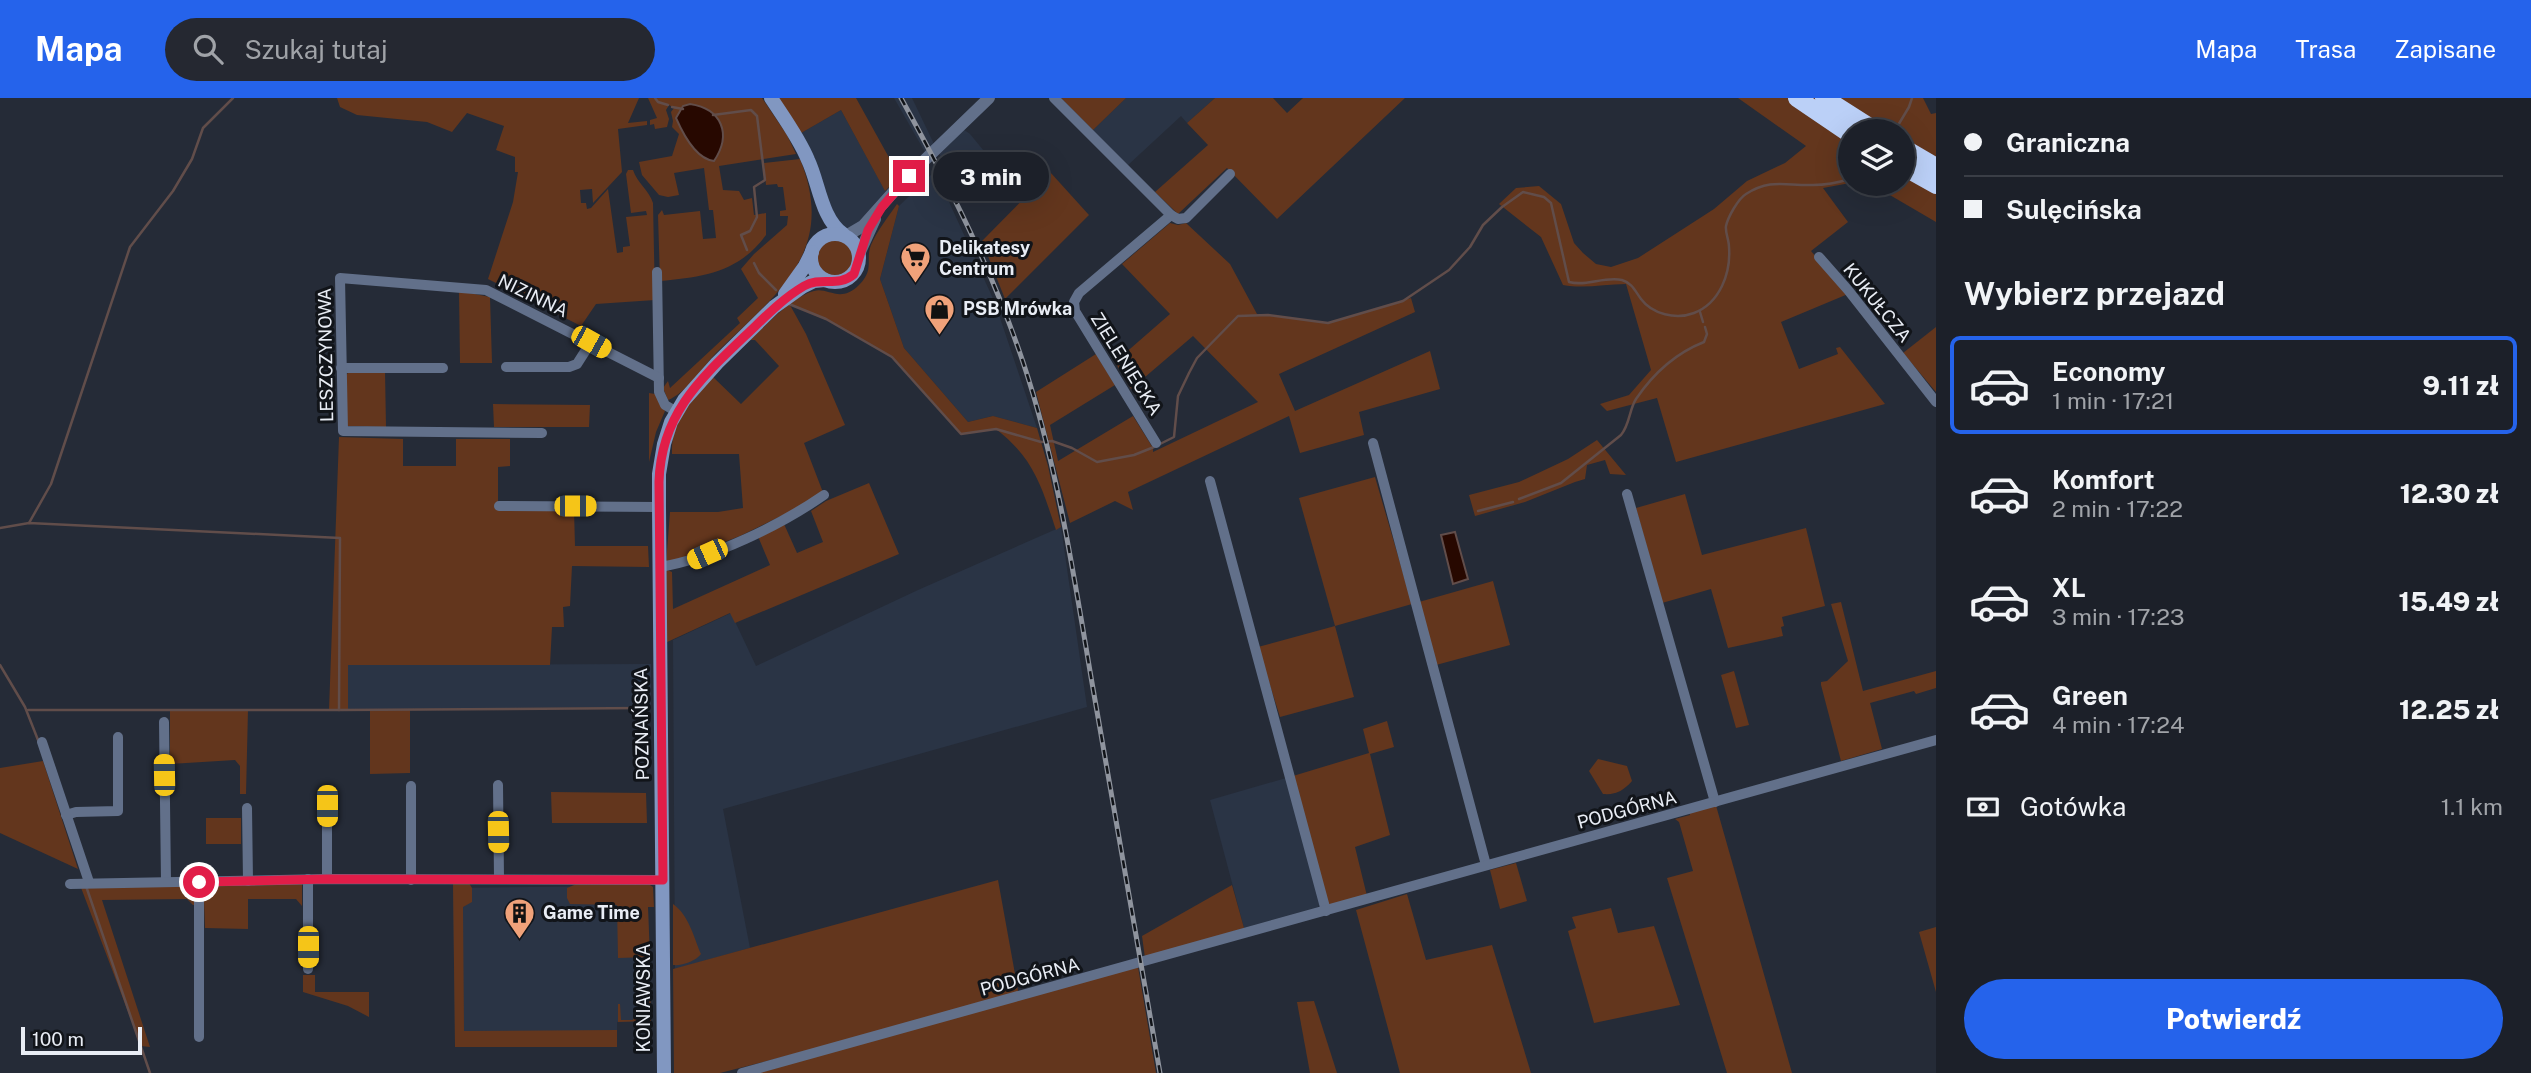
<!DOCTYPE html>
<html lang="pl">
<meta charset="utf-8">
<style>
body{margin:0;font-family:"Public Sans",sans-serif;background:#252831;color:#f1f3f6;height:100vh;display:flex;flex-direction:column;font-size:26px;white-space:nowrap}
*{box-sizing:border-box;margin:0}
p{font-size:23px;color:#a0a3a8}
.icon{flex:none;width:38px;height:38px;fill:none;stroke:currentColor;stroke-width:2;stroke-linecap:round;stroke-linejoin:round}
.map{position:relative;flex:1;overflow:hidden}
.side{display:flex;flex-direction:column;background:#1c2029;width:595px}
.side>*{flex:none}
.hud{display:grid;align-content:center;height:154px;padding:0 28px;background:#1c2029}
.buttons{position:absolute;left:1838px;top:21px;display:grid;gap:14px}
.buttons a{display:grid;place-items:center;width:77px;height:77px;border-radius:50%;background:#1c2029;box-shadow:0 7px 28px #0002,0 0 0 2px #3a3e46;font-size:35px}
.scale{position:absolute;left:21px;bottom:18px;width:121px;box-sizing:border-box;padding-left:7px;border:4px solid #e9edf5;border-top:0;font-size:19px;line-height:24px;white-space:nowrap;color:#e9edf5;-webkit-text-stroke:5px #111419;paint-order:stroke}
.end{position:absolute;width:32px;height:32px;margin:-16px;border:9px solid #e11d48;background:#fff;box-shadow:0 0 0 4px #fff}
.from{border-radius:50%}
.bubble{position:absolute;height:49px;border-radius:24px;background:#1c2029;box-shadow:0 7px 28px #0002,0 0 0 2px #3a3e46;font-size:23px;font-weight:800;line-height:49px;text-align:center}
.car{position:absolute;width:21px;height:42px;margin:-21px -10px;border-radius:9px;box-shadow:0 0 5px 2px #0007;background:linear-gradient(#f5c518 24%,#345 0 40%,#f5c518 0 76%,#345 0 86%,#f5c518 0)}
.hud b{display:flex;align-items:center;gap:24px;height:66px;font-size:26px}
.hud b+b{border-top:2px solid #3a3e46}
.hud i{width:18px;height:18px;background:#f1f3f6}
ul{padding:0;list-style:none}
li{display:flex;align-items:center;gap:21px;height:98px;margin:0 14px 10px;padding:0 14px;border:4px solid transparent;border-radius:10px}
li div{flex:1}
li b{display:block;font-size:26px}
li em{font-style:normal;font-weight:800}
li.on{border-color:#2563eb}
li>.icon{width:63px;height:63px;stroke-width:1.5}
h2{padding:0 28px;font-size:32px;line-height:84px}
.pay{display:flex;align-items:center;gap:18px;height:77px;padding:0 28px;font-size:26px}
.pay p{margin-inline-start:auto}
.primary-button{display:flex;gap:14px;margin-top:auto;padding:14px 28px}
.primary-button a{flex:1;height:80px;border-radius:42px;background:#2563eb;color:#fff;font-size:28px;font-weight:800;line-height:80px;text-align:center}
header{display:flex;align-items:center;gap:42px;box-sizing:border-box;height:98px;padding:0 35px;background:#2563eb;color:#fff}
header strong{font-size:33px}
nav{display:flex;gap:38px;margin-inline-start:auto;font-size:24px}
.search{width:490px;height:63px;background:#252831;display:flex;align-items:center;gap:18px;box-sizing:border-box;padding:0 24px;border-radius:38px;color:#a0a3a8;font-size:26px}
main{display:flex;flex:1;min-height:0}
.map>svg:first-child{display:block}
.built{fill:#2a3445}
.green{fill:#63361d}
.water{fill:#270800;stroke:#614d4a;stroke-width:2}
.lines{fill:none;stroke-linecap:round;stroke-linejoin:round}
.stream{stroke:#614d4a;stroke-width:2.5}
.minor{stroke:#62708a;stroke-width:10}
.tertiary{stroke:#62708a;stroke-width:12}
.secondary{stroke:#8197c1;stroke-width:14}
.motorway{stroke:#bbd0f7;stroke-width:18}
.rail-casing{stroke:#8f949e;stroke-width:5}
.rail{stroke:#111419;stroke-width:2.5;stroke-dasharray:8;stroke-linecap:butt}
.route{stroke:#e11d48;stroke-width:9}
.labels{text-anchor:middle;stroke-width:6;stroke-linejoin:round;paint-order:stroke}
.poi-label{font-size:18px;font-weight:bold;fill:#e9edf5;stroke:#111419;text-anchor:start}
.street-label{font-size:18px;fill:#e9edf5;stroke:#111419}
</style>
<header>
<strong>Mapa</strong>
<div class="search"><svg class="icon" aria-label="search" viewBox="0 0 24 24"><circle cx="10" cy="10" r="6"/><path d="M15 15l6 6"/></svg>Szukaj tutaj</div>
<nav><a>Mapa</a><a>Trasa</a><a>Zapisane</a></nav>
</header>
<main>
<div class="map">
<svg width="1936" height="975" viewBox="0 0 1936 975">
<rect width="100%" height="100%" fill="#252b37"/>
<g class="built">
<polygon points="894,0 912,0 934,46 925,54"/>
<polygon points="1126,0 1215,0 1187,25 1181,18 1128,67 1093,32"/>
<polygon points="841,12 889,100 846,138 796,38"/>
<polygon points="960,29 970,36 997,69 961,101 937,51"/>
<polygon points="935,73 995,205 1037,330 993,318 968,324 904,250 880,181 899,108"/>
<polygon points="1061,429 1087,609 723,711 750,850 675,871 673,542 731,515 756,568 918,492"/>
<polygon points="651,566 651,609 348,611 348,567"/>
<polygon points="1286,680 1320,805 1318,809 1244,830 1210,702"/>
<polygon points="625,788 648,808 651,923 617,924 617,949 455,949 453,790"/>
</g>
<g class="green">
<path d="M337,0H639L628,25L647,23V27L618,31L622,74L593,105L592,91L580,92L581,105H586L587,111L591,110L608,91L617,155L623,154V149L630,148L626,119L647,117L646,113L631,115L626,76L628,72H633C637,85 649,92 653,105L655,202L596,206L581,228L488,181L513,104L518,74H515V59L496,52L504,28L467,15L452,34L427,24L357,17L340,9Z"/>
<path d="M648,0H762L787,37L796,56L719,68L723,92L739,93L744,102L752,100L754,117L766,115V137C738,175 703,179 660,183L658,117L662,112L664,117L700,113L703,141L716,140L713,112H709L704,70L674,75L679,97L668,99L659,97L642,77L639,64L672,58L679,36L672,29L673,23L671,14L674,10L669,7L666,12L669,21L667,29L655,31L654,26L650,27V22L657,20Z"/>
<polygon points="771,0 856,0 892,65 894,84 885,93 841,12 796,38"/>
<polygon points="1061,0 1126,0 1093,32"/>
<polygon points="1215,0 1273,0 1287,15 1303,0 1405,0 1277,121 1227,70 1178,116 1155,94 1208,47 1187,25"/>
<path d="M1738,0H1923L1931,16L1936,15V124L1871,86H1902V33H1850V85L1823,90L1848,124L1811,153L1848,196L1781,224L1799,271L1838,256L1836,250L1840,249L1885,306L1676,364L1657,300L1607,313L1600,306L1629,297L1651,272L1626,186C1605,186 1584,191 1563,187L1541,139L1499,106L1516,90L1539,88L1561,106L1574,145L1583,155L1596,166L1611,169L1638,160L1714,111L1747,83L1785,65L1806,48Z"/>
<path d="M800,61C838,155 776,196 716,255C702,270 685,296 668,302L663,290L668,283L670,290L740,225L737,220L758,200L741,171L754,156L787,127L788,118H780V113L786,112L783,89H778L777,86L766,87L764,65Z"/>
<polygon points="1050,74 1089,117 1005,201 982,143"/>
<path d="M897,106L899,108L880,181L904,250L968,324L993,318L1037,330L1048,368L1061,429L1056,432C1041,387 1034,361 996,331L961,336L892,259L826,221L790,207L806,236L845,327L804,345L824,397L740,438L666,466L670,414H718L743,410L739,356H672C671,320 691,304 713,279L741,306L779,268L755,242H750C767,227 791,199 814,193C828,189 840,206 859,187C875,171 865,162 871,147C877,133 888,119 897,106Z"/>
<polygon points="1170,125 1178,127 1186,125 1230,166 1257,216 1328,225 1411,200 1415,214 1279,276 1295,313 1430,253 1440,291 1359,314 1364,337 1300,355 1289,318 1128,394 1133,412 1115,403 1070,425 1036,294 1096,256 1115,287 1050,327 1058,363 1133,318 1153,350 1153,354 1258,304 1193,238 1131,291 1115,264 1170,216 1122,166"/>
<circle cx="835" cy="161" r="19"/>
<polygon points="459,193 490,199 492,265 460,265"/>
<polygon points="1936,229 1936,294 1903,255"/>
<polygon points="350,273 385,273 386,329 346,328 345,278"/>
<polygon points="649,295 655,296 665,313 656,334 649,364"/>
<polygon points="493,306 590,307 589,329 494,329"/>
<polygon points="339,339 403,341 403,368 456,368 456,341 510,341 510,368 498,369 498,412 574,412 575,448 648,448 649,469 572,468 570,508 563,509 564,529 552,529 550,567 348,567 348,611 329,612"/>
<polygon points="1597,342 1626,377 1610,376 1605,362 1587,367 1585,381 1575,384 1525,404 1475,418 1469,397 1519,384 1568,361"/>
<polygon points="1375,379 1412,506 1335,528 1354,599 1280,619 1258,549 1335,528 1299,400"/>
<polygon points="869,385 899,456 735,525 730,515 665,545 665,471 672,474 673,511 770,467 757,436 784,426 797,455 823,444 811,413 826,403"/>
<polygon points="1685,396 1702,457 1806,430 1825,508 1782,519 1784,528 1781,529 1783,538 1728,550 1711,491 1662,505 1636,410"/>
<polygon points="1493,483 1510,547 1436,567 1419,504"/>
<polygon points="1841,504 1863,593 1936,573 1936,590 1916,596 1914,593 1870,605 1882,651 1841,663 1821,587 1821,584 1827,583 1848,563 1831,506"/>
<polygon points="1734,573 1749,627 1736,630 1721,577"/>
<polygon points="370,611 410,611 410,675 370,676"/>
<polygon points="170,612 248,612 246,696 240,696 240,668 235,662 170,666"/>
<polygon points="1387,623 1394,649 1370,656 1390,737 1355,749 1367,798 1328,809 1293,678 1369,655 1363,631"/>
<path d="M1598,661L1627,668L1632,683C1623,693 1616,697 1603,696L1589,673Z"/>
<polygon points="43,663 78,771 0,735 0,670"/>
<polygon points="551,694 646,695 647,725 552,725"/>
<polygon points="1715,704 1792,975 1727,975 1667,780 1693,773 1679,724 1675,721 1690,717 1688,711"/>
<rect x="206" y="720" width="35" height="26"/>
<polygon points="1516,765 1527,803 1500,811 1490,772"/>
<polygon points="998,782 1019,898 1138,869 1156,975 754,975 848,942 720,975 674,975 673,871"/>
<polygon points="581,784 650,787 653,789 654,809 648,809 650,859 618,860 617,807 570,806 567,800 567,790"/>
<polygon points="302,785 302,808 296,801 248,801 248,831 205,830 204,802 217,788"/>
<polygon points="469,785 472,790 472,804 463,809 464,933 617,932 617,949 455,949 453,786"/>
<polygon points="80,787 189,787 196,807 193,807 187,801 102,802 150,949 141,948"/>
<polygon points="1232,787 1244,830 1145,860 1142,838"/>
<polygon points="1407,796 1426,862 1492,847 1531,975 1400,975 1356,812"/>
<path d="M673,806C689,817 694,840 701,856C696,863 682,868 673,867Z"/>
<polygon points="1611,810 1618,835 1654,828 1680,907 1594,925 1568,833 1576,830 1572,819"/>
<polygon points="1936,829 1936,894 1919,834"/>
<polygon points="303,877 315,877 315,894 369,894 369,919 348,908 303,894"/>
<polygon points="638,884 650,885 651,923 618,924 618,906 620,906 621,922 633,922 634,919 638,918"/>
<polygon points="1314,903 1337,975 1310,975 1297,904"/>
</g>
<g class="water">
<path d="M690,6C722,11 732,36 714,63C696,61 683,36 676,20L683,8Z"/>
<polygon points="1455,434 1468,481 1453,486 1441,437"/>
</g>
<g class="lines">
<g class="stream">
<polyline points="655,0 658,4 668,7"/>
<polyline points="672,9 683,11"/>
<polyline points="713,17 751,12 757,18 765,82 754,89 757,119 750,133 741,137 747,152"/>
<polyline points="1897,29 1909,9 1912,0"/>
<polyline points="754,165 759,175 776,192"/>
<polyline points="789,206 826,221 892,259 961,336 996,331 1041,344 1052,343 1072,350 1097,364 1134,357 1154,349"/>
<polyline points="1700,214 1703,224"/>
<path d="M1160,346L1174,339L1178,298L1189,275L1197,260L1238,218L1268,217L1328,225L1403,203L1449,172L1470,149L1483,127L1502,109L1523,94L1544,99L1551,105L1569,184C1586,189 1604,178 1622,182C1632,185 1635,193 1641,201C1652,216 1676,222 1694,215C1720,205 1731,175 1729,149C1729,142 1725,134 1726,128C1728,119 1738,101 1746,96C1771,80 1786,88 1813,87C1826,87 1837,85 1850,81"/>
<path d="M1519,401L1561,385L1621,337C1630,326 1629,312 1636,301C1653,276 1676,255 1704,244L1707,236L1705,229"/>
<polyline points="1478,413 1513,404"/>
<polyline points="29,425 51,386 130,149 173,93 192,61 203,30 233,0"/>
<polyline points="0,430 29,425 340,440 339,612 645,610"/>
<polyline points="0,567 25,609 38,642"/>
<polyline points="28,612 339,612"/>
<polyline points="86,788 150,975"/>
</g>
<g class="minor">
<polyline points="1054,0 1171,117 1079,195 1074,204 1075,213 1156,345"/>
<polyline points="1171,117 1178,121 1186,120 1230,76"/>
<polyline points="1819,159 1848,192 1936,304"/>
<polyline points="657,174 659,294 665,307 677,314"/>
<polyline points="506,269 569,269 577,266 591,244"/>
<polyline points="341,270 443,270"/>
<polyline points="542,335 343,333 340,180 486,192 659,280"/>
<polyline points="1373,345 1486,767"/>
<polyline points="1210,383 1326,813"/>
<polyline points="1627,396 1715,704"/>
<polyline points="499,408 659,409"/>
<path d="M660,469C713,460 779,428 824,397"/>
<polyline points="164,624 166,784"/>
<polyline points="42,644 89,784"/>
<polyline points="498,687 499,780"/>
<polyline points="247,710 248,783"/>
<polyline points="66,717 76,714 118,713 118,639"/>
<polyline points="308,781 308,871"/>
<polyline points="327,781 327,708"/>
<polyline points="411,782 411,688"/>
<polyline points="70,786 327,781 662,782"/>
<polyline points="199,939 199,784"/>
<polyline points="742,975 1936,642"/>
</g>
<g class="tertiary">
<polyline points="846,138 863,128 905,81 989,0"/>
<polyline points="859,156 875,121"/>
</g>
<g class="secondary">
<path d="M771,0C784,20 799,40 808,62C819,85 821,120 843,136"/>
<circle cx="835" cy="160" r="24"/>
<polyline points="785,196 805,168 812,154"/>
<polyline points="664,975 659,409 659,376 664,346 671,324 684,302 717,265 774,209 802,189 814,183 825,182"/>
</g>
<g class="motorway">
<polyline points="1797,0 1850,36"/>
<polyline points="1824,0 1876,33"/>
<polyline points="1902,49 1936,69"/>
<polyline points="1902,68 1936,87"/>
</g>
<defs>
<path id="rail" d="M901,0C948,85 992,171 1023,264C1057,366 1073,473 1091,579C1114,711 1137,843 1160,975"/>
</defs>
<use href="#rail" class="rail-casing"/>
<use href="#rail" class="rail"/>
</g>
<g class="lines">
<path class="route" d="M199,784L327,781L663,782L659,384C661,316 700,281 746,237C765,219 782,201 804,188C821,178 838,190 854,176L868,132L882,109L909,78"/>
</g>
<defs>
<symbol id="supermarket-pin" viewBox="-11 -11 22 30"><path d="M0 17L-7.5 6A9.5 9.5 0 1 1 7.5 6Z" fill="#f0a27a" stroke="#111419"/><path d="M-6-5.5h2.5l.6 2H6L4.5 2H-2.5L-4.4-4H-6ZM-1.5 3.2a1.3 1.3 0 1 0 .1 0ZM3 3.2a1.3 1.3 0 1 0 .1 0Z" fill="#111"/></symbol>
<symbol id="shop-pin" viewBox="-11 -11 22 30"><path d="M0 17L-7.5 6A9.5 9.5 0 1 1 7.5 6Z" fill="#f0a27a" stroke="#111419"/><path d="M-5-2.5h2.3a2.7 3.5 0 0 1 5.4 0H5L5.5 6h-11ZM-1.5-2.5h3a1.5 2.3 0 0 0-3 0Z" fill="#111"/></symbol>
<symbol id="building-pin" viewBox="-11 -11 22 30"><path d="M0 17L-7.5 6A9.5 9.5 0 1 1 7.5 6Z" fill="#f0a27a" stroke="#111419"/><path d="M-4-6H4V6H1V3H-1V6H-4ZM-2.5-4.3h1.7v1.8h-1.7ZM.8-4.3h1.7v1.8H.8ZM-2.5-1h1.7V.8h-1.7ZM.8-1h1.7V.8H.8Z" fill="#111"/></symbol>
</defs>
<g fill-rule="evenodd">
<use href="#supermarket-pin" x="898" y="142" width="35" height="47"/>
<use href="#shop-pin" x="922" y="194" width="35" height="47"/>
<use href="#building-pin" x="502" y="798" width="35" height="47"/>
</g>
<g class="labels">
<g class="poi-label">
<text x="939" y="156">Delikatesy<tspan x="939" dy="21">Centrum</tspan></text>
<text x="963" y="217">PSB Mrówka</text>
<text x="543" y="821">Game Time</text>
</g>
<g class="street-label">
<text transform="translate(533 198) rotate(26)" y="6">NIZINNA</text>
<text transform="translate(1877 205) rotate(51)" y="6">KUKUŁCZA</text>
<text transform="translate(326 257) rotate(-91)" y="6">LESZCZYNOWA</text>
<text transform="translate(1126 266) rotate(58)" y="6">ZIELENIECKA</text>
<text transform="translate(642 626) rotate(-91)" y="6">POZNAŃSKA</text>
<text transform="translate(1627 712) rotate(-15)" y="6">PODGÓRNA</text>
<text transform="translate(1030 879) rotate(-15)" y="6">PODGÓRNA</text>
<text transform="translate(644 900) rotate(-90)" y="6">KONIAWSKA</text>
</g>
</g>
</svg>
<div class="buttons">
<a><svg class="icon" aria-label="layers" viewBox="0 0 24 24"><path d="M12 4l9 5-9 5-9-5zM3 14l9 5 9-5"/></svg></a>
</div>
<div class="scale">100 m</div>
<i class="end from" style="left:199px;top:784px"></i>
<i class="end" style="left:909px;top:78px"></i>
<div class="bubble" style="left:933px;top:54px;width:116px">3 min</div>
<i class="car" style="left:591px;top:244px;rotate:119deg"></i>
<i class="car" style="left:575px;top:408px;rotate:90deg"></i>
<i class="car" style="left:707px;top:456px;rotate:246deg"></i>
<i class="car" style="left:164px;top:677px;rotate:359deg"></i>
<i class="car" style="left:327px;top:708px;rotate:180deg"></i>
<i class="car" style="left:498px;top:734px;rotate:179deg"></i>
<i class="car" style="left:308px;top:849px;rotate:180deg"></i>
</div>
<section class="side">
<div class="hud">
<b><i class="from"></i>Graniczna</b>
<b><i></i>Sulęcińska</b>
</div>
<h2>Wybierz przejazd</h2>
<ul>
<li class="on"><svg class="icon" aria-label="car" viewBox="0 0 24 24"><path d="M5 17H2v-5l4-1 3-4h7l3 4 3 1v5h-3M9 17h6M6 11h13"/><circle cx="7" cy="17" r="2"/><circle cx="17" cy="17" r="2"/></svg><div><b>Economy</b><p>1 min · 17:21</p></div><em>9.11 zł</em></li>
<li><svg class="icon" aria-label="car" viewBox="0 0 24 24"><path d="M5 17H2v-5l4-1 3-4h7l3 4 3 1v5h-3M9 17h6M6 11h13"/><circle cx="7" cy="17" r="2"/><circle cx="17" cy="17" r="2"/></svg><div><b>Komfort</b><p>2 min · 17:22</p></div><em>12.30 zł</em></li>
<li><svg class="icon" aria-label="car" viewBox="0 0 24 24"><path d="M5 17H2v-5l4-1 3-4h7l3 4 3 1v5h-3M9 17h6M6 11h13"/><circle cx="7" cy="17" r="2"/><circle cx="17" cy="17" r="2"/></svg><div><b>XL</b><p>3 min · 17:23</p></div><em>15.49 zł</em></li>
<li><svg class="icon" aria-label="car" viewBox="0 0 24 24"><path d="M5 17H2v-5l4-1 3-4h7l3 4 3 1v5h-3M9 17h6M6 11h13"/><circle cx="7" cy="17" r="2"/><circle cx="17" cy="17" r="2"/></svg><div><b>Green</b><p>4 min · 17:24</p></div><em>12.25 zł</em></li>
</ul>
<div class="pay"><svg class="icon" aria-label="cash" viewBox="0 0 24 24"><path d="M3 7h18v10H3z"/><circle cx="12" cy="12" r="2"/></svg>Gotówka<p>1.1 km</p></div>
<div class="primary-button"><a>Potwierdź</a></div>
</section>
</main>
